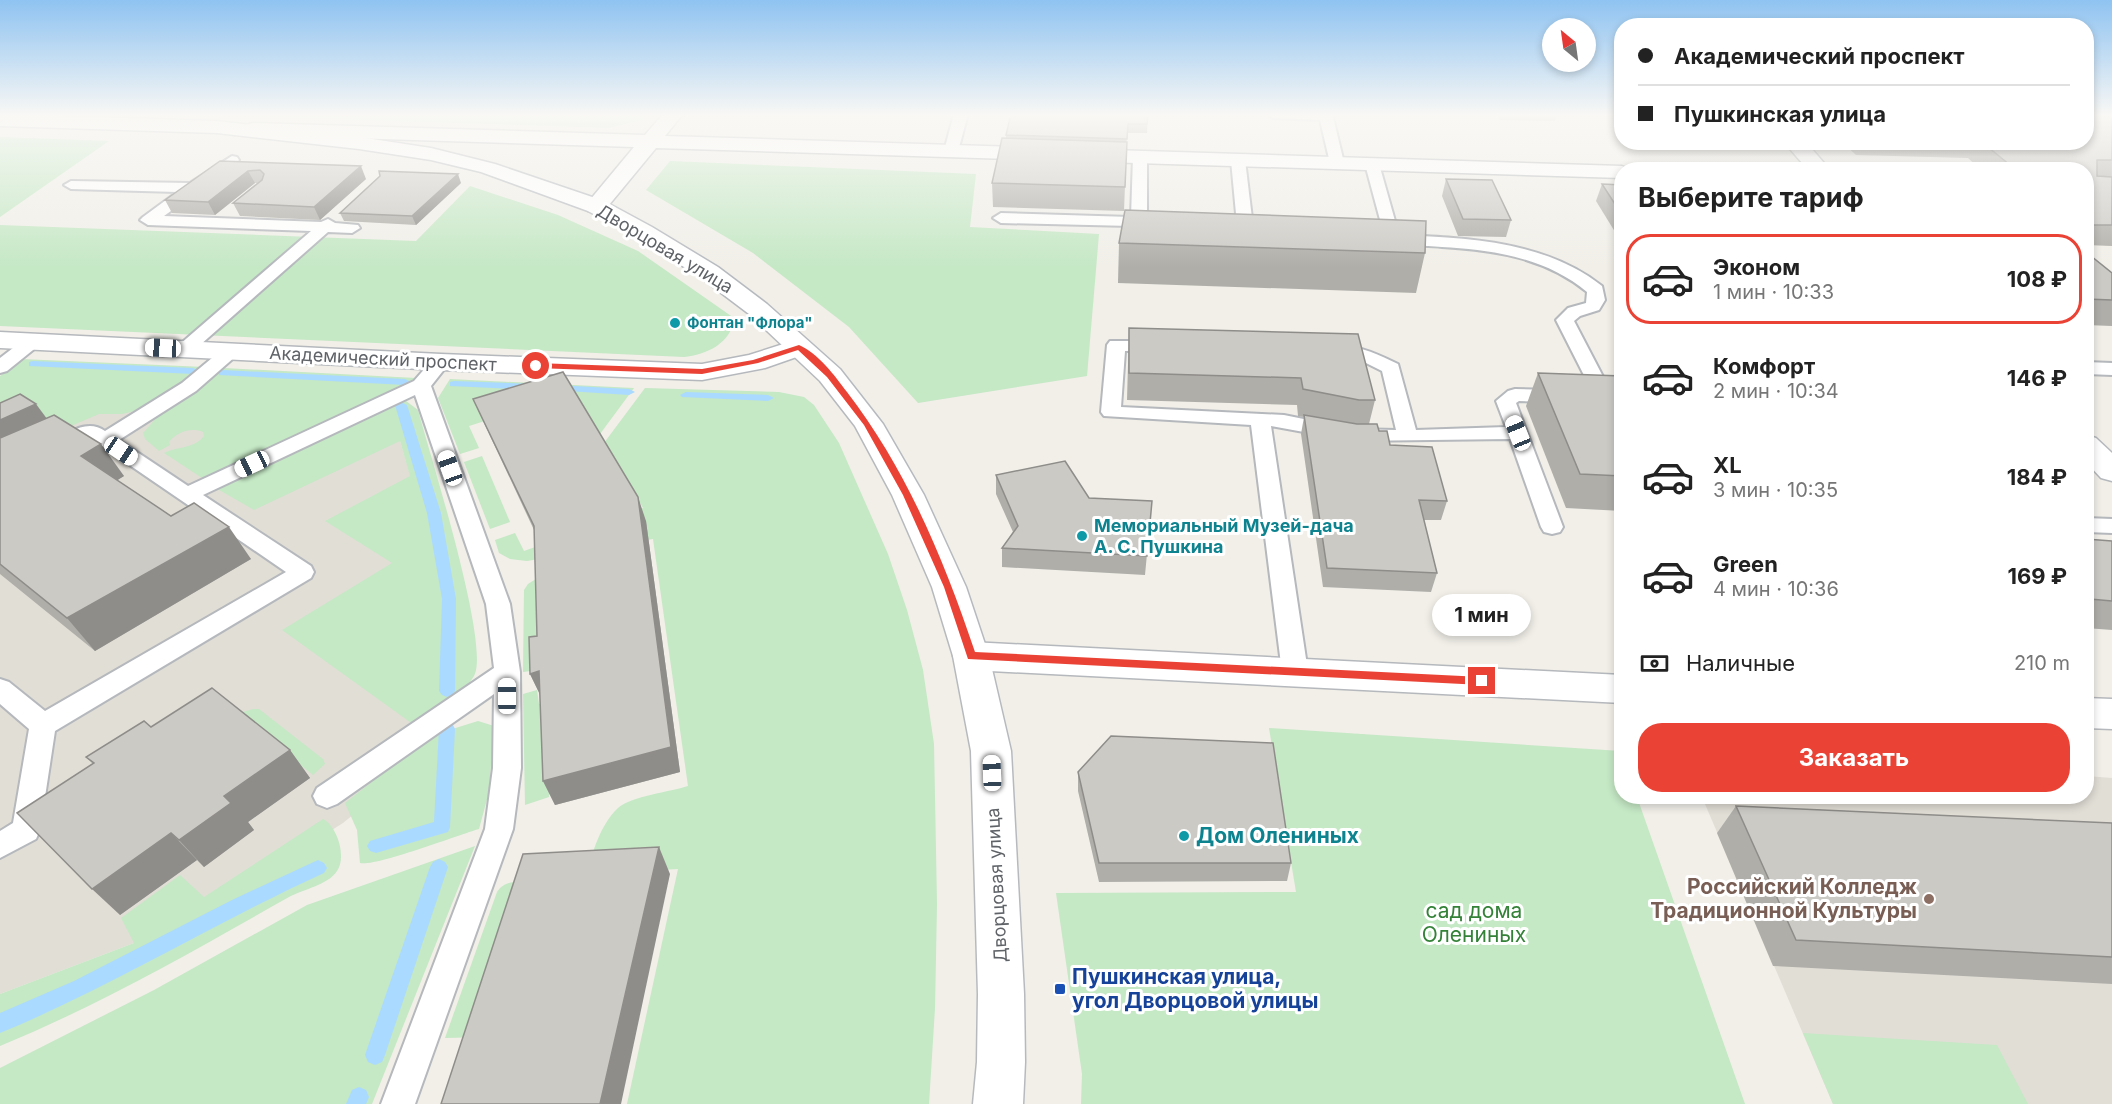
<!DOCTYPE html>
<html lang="ru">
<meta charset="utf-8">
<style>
body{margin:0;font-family:Inter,sans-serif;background:#f6f6f6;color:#222;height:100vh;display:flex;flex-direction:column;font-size:22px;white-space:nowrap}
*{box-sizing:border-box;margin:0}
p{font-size:20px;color:#767676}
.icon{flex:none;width:33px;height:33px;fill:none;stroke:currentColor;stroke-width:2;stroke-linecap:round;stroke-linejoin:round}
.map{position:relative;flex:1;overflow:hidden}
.drawer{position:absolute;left:1614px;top:162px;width:480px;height:642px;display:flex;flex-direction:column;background:#fff;border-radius:24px;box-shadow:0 3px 9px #0003}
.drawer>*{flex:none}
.banner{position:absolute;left:1614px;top:18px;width:480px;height:132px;border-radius:24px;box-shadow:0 3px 9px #0003;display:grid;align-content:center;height:132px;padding:0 24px;background:#fff}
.needle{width:39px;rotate:331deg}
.tools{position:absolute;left:1542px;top:18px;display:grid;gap:12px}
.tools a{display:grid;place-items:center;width:54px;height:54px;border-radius:50%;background:#fff;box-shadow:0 3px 9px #0003;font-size:30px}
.end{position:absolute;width:27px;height:27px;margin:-14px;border:8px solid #ea4335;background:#fff;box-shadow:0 0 0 3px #fff}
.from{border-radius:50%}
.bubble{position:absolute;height:42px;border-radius:21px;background:#fff;box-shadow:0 3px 9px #0003;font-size:20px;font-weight:700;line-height:42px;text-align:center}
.car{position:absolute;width:18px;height:36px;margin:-18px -9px;border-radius:8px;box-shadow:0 0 4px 2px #0007;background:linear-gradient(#fff 24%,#345 0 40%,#fff 0 76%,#345 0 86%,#fff 0)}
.banner b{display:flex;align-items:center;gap:21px;height:57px;font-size:22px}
.banner b+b{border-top:2px solid #e0e0e0}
.banner i{width:15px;height:15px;background:#222}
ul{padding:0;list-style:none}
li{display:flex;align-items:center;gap:18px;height:90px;margin:0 12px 9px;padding:0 12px;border:3px solid transparent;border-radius:24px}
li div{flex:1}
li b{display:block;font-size:22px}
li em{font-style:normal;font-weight:700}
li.selected{border-color:#ea4335}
li>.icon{width:54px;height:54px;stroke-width:1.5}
h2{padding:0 24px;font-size:27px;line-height:72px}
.pay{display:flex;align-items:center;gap:15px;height:66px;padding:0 24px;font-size:22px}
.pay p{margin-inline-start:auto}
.action{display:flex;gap:12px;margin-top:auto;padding:12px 24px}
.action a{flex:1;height:69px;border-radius:24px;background:#ea4335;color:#fff;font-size:24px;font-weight:700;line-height:69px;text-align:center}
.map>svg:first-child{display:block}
.education{fill:#e1ded6}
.green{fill:#c5e8c5}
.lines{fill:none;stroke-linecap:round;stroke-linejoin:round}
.stream{fill:#aadaff;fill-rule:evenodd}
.service-casing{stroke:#b5b8bc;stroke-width:4}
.minor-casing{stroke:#b5b8bc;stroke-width:3}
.secondary-casing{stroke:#b6babf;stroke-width:3}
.service{fill:#fff;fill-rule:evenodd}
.minor{fill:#fff;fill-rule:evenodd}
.secondary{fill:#fff;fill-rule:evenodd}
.wall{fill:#afaea9}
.shaded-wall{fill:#8f8d8a}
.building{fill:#cccac5;stroke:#8f8d8a;stroke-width:1.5}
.route{fill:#ea4335}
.culture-dot{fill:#0f9aa8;stroke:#fff;stroke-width:2}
.education-dot{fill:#8d6e63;stroke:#fff;stroke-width:2}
.transit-dot{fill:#1a4fb4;stroke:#fff;stroke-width:2}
.labels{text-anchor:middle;stroke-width:6;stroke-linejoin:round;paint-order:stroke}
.far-culture-label{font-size:15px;font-weight:bold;fill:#0d838f;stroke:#fff;text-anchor:start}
.street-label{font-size:18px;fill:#5f6368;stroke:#fff}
.culture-label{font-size:18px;font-weight:bold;fill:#0d838f;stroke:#fff;text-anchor:start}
.near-culture-label{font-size:21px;font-weight:bold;fill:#0d838f;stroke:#fff;text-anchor:start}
.near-education-label{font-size:21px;font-weight:bold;fill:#785e54;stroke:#fff;text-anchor:end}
.near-park-label{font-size:21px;fill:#348238;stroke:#fff}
.near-transit-label{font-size:21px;font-weight:bold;fill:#164399;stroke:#fff;text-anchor:start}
</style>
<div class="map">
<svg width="2112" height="1104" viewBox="0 0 2112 1104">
<rect width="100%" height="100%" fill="#f1efe8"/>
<g class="education">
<polygon points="104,383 400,441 421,511 414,725 425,757 343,823 245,885 134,943 0,994 0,447"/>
<polygon points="2087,776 2112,778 2112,1104 1833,1104 1702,797 2086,796"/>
</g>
<g class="green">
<polygon points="177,114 647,114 642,120 609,128"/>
<polygon points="0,137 109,141 0,217"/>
<polygon points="670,161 976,174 970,227 1099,234 1087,376 918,403 849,327 753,253 646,190"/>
<path d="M470,186L558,215L638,251L734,318C732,343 706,355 684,357L0,326V225L416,241Z"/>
<polygon points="21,359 205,367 144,409 122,414 99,414 57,432 0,431 0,376"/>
<path d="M224,368L416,378L408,384L205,480L164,453C178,446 194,449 204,436L203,432C191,427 177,432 169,442L170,445L159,451L145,439L143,433L158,416L199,388Z"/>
<polygon points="450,379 634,388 600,434 574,393 469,426 479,448 460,454 438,398"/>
<path d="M645,388L779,392L804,397L814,405L839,443L888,554L907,610L923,670L934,744L937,904L935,1008L929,1104H627L678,869L586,874C593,852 600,825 618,808C632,796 670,792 688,786L653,539L527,561L510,559L499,553L495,540L515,533L524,551L643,508L604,443Z"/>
<path d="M406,401L418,410C429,452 491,646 474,676C462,697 433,711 414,725L282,630L392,563L325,521L410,476L400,441L254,510L214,487L397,402Z"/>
<polygon points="482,456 510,522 490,529 464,462"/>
<polygon points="542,575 538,670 523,672 524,590 528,584"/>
<polygon points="537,690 539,704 547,702 549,797 525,805 523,694"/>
<polygon points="253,709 259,709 323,759 325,764 313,775 236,714"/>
<path d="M478,721L494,726L489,792L479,829C458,835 375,867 360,863L357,830L345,803L430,736Z"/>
<polygon points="1269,728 1621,751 1622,796 1637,797 1745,1104 1081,1104 1082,1074 1056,893 1296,892"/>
<path d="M323,819C337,826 347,857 337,871C328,885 304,889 289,897C195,950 100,1005 0,1046V994L134,943L121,918L180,875L204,897Z"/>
<polygon points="475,846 372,1104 0,1104 0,1068 154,990 307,905"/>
<path d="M535,881L485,1037L445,1038L497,892C505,879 520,882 535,881Z"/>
<polygon points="1803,1033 1997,1045 2028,1104 1833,1104"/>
</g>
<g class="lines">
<g class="stream">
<polygon points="33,361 193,368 199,371 193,374 29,366 29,362"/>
<polygon points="223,370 405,379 411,382 405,385 219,375 219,371"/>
<polygon points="454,381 534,384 540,387 534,390 450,386 450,382"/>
<polygon points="556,385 629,389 635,392 629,395 552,390 552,386"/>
<polygon points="686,392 768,395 774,398 768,401 682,397 680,395"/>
<polygon points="401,402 407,405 441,513 456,599 455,691 452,695 447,697 442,695 439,691 442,599 427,513 395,405"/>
<polygon points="447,723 453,725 455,729 450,827 448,832 376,853 370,851 367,846 370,841 434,822 439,729 441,725"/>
<polygon points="439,859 445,862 448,867 385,1055 382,1062 375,1065 368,1062 365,1055 430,867 433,862"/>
<path d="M318,860L324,863L327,868L324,873C214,923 112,987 0,1033V1013L74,981L232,900Z"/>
<polygon points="359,1087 366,1090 369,1097 366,1104 346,1104 352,1090"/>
</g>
<defs>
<g id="service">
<polygon points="954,114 968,114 958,151 951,155 944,151"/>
<polygon points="1267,114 1335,114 1333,117 1344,163 1337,167 1330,163 1320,120 1273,118"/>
<polygon points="1140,153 1147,157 1147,232 1145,235 1133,235 1131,226 1001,223 993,218 1001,213 1131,217 1133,157"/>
<polygon points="232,156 237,157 239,160 237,163 164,216 321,222 328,219 335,223 358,225 360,228 352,233 328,232 191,353 179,353 176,349 179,345 311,231 148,225 140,220 143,217 177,192 71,189 64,185 71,181 190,183"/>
<polygon points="1238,156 1245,160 1254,235 1246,240 1238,235 1231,160"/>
<path d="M1372,160L1379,164L1399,235C1469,238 1545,241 1602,286L1605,300L1599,310L1580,316L1574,321L1611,392H1622V404L1519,401L1516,403L1563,527L1560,532L1552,534L1544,532L1541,527L1510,439L1353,441L1271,426L1308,672L1304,679L1295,681L1286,679L1282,672L1251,425L1104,416L1101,412L1107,345L1110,341H1159L1165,342L1168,346L1165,350L1125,351L1121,407L1284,415L1353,429L1396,430L1382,371L1356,358L1327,356L1324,352L1327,348C1353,342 1375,353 1398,364L1416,430L1506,427L1496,401L1508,391L1515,389L1592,391L1556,320L1568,308L1586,303L1587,292C1546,258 1495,250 1442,247C1424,245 1404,247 1386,242L1365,164Z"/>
<polygon points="32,337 38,338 41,342 38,346 7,371 0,373 0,358 26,338"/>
<path d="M230,347L236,348L239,352L236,356L196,391L119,440L188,486L414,381L434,358H448L450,362L431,386L510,604L520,672L521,768L513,829L415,1104H381L485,829L493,768L494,694L337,804L327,808L317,804L313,796L317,788L494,668L486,604L415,395L203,495L311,566L314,572L311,578L55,731L40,830L36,839L0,858V831L13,823L29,729L0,704V679L9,682L45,711L286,572L90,438L65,450L58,452L51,450L48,446L51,442C69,433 87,418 105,431L182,383L224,348Z"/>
<polygon points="2086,362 2112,363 2112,375 2086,374"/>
<polygon points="2086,518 2112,519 2112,533 2086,532"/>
</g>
<g id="minor">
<polygon points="663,114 683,114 665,136 1622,166 1631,170 1622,170 1622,178 656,148 604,211 596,213 588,211 585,206 634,147 253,135 246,133 243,129 246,125 253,123 645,135"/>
<polygon points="1784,142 1806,142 1830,170 1808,170"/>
<polygon points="0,332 441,354 702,364 749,355 799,339 808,341 812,347 808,353 765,368 702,380 441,370 0,348"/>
<polygon points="2086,435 2096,438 2112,453 2112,481 2101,478 2086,462"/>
<polygon points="971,642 1622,675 1622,703 971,670 958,666 953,656 958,646"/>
<polygon points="2086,698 2112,699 2112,729 2086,728"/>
</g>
<polygon id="secondary" points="0,114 217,121 359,137 431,148 495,164 604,201 652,227 718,267 767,304 840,369 883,424 924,495 966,587 989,656 1011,751 1024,994 1025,1062 1023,1104 973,1104 977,1062 978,994 971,751 953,656 932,587 892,495 855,426 820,381 749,314 700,277 636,237 588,211 481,172 431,160 359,149 217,133 0,126"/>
</defs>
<use href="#service" class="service-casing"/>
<use href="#minor" class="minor-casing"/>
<use href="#secondary" class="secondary-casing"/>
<use href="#service" class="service"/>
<use href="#minor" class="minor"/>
<use href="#secondary" class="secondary"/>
</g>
<g class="wall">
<polygon points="1148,114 1147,133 1127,133 1124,211 993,207 992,183 1006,138 1006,135"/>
<polygon points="1497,114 1557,114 1555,121 1500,120"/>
<polygon points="2112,114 2112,246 2086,245 2086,170 1981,170 1968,158 1856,155 1842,142 2086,142"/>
<polygon points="220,161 366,179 320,220 240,216 233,203 257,183 255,183 215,215 172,213 165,200"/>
<polygon points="1446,179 1511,220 1506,237 1458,236 1442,196"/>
<polygon points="461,183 416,225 344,221 340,213"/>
<polygon points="1602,184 1622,185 1622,240 1620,240 1596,201"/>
<polygon points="1119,243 1425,253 1416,293 1118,283"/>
<polygon points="2086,252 2112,273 2112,326 2086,325"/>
<polygon points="1129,328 1375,400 1369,424 1379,431 1390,445 1447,501 1441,520 1424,520 1437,573 1431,592 1323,587 1301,434 1304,417 1298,416 1297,405 1127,400"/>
<polygon points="1538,373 1622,376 1622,511 1566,508 1526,406"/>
<polygon points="473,399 646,521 680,772 555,805 543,781 540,694 530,674 537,636 534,530 484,423"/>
<polygon points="0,403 46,418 124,476 117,480 171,516 251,559 95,651 0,574"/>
<polygon points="996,475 1089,498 1152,501 1145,575 1002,567 1002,548 1013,532 996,494"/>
<polygon points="2086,539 2112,541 2112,630 2086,628"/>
<polygon points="151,727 290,750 310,778 248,822 254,830 204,867 197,860 120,915 93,764 86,757"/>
<polygon points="1078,772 1291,863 1287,881 1099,882 1078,791"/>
<polygon points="1736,806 2112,823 2112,984 1773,966 1717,833"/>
</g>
<g class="shaded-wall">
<polygon points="361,166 366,179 320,220 314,207"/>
<polygon points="248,171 255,183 215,215 208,202"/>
<polygon points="458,174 461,183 416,225 412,216"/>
<polygon points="36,404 59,435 0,464 0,420"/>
<polygon points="101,444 124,476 105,488 81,456"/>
<polygon points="638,497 646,521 680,772 555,805 543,781"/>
<polygon points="229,527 251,559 95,651 67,618"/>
<polygon points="539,671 542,699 530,674"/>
<polygon points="290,750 310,778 248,822 254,830 204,867 179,840 224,796"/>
<polygon points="171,833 197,860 120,915 92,889"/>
<polygon points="659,847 670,874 621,1104 600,1104"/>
</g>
<g class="building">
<polygon points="1011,114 1148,114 1147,124 1128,124 1127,139 1006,135"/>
<polygon points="2086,114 2112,114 2112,160 2097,160 2097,176 2112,177 2112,225 2086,225 2086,170 2016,170 1982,142 2086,142"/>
<polygon points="1002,138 1127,142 1125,187 992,183"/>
<polygon points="220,161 361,166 314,207 233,203 262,180 264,174 260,170 248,171 208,202 165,200"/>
<polygon points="379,171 458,174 412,216 340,213 380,176"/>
<polygon points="1446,179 1492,180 1511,220 1463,219"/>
<polygon points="1602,184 1622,185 1622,215"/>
<polygon points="1125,210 1426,221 1425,253 1119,243"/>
<polygon points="2086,252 2112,273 2112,300 2086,299"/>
<polygon points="1129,328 1358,334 1375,400 1359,400 1303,389 1301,378 1129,373"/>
<polygon points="563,372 638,497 671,747 543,781 539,671 530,674 529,637 537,636 534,526 473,399"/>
<polygon points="1538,373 1622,376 1622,476 1580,474"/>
<polygon points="20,394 36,404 0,420 0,403"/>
<polygon points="54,415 101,444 81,456 171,516 194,503 229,527 67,618 0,564 0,438"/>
<polygon points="1304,415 1357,424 1377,424 1379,431 1387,431 1390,445 1432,447 1447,501 1419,500 1437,573 1327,568"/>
<polygon points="1065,461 1089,498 1152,501 1147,556 1002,548 1018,526 996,475"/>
<polygon points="2086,539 2112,541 2112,601 2090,599 2086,595"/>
<polygon points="212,688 290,750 224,796 231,803 179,840 171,833 92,889 17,813 94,763 86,757 144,721 151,727"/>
<polygon points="1111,736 1273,743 1291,863 1099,863 1078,772"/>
<polygon points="1736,806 2112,823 2112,957 1796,940"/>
<polygon points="659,847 600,1104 441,1104 523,854"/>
</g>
<linearGradient id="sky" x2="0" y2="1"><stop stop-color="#8fc3f1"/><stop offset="0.43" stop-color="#f9f8f5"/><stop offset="1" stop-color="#f9f8f5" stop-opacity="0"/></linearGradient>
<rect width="2112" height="268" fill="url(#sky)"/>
<path class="route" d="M799,345C818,353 835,376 847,392C907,470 944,560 975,652L1482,677L1487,681L1482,685L968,659L944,587L903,495L864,425L827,377L798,350L758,363L702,374L536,368L532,366L536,363L702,369L753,360Z"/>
<g class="culture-dot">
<circle cx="675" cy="323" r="6"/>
<circle cx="1082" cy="536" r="6"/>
<circle cx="1184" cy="836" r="6"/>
</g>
<circle class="education-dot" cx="1929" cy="899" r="6"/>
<rect class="transit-dot" x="1054" y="983" width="12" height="12" rx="3"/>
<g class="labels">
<g class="far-culture-label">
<text x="687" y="328">Фонтан "Флора"</text>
</g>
<g class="street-label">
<text transform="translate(665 249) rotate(31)" y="6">Дворцовая улица</text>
<text transform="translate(383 359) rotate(3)" y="6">Академический проспект</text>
<text transform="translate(997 885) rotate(-93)" y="6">Дворцовая улица</text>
</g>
<g class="culture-label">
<text x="1094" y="532">Мемориальный Музей-дача<tspan x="1094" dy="21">А. С. Пушкина</tspan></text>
</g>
<g class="near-culture-label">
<text x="1196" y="843">Дом Олениных</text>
</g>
<g class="near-education-label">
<text x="1917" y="894">Российский Колледж<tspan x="1917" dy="24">Традиционной Культуры</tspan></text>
</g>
<g class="near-park-label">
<text x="1474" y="918">сад дома<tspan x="1474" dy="24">Олениных</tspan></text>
</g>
<g class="near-transit-label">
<text x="1072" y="984">Пушкинская улица,<tspan x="1072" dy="24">угол Дворцовой улицы</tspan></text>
</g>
</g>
</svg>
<div class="tools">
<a><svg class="needle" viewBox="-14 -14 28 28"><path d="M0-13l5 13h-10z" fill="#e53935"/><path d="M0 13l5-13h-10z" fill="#767676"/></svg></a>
</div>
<i class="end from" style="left:536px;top:366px"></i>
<i class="end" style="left:1482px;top:681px"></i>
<div class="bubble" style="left:1432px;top:594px;width:99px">1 мин</div>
<i class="car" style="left:163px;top:348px;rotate:273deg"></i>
<i class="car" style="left:1518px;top:433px;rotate:338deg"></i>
<i class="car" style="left:121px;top:451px;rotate:124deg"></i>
<i class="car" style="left:252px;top:464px;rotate:245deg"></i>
<i class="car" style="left:450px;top:468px;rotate:340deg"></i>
<i class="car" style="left:507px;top:696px;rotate:0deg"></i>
<i class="car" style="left:992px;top:773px;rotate:358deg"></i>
<div class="banner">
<b><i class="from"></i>Академический проспект</b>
<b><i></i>Пушкинская улица</b>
</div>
<section class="drawer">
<h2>Выберите тариф</h2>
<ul>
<li class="selected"><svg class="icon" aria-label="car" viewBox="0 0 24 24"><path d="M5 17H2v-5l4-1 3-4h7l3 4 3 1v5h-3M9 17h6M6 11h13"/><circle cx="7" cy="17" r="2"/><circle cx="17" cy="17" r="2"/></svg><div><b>Эконом</b><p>1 мин · 10:33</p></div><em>108 ₽</em></li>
<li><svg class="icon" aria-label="car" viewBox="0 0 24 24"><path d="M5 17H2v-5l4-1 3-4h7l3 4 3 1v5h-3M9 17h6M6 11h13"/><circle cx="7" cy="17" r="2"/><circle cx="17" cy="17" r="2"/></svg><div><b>Комфорт</b><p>2 мин · 10:34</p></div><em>146 ₽</em></li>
<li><svg class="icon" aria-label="car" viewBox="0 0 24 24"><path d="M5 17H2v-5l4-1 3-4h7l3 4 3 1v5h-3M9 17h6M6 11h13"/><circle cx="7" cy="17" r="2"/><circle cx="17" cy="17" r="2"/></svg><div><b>XL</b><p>3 мин · 10:35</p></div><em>184 ₽</em></li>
<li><svg class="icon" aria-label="car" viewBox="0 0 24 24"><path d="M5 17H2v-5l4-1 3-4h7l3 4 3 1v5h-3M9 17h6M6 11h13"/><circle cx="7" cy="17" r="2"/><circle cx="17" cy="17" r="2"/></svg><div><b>Green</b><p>4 мин · 10:36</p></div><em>169 ₽</em></li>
</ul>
<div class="pay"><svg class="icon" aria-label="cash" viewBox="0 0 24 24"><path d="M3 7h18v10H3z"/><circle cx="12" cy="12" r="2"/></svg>Наличные<p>210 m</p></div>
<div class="action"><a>Заказать</a></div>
</section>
</div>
